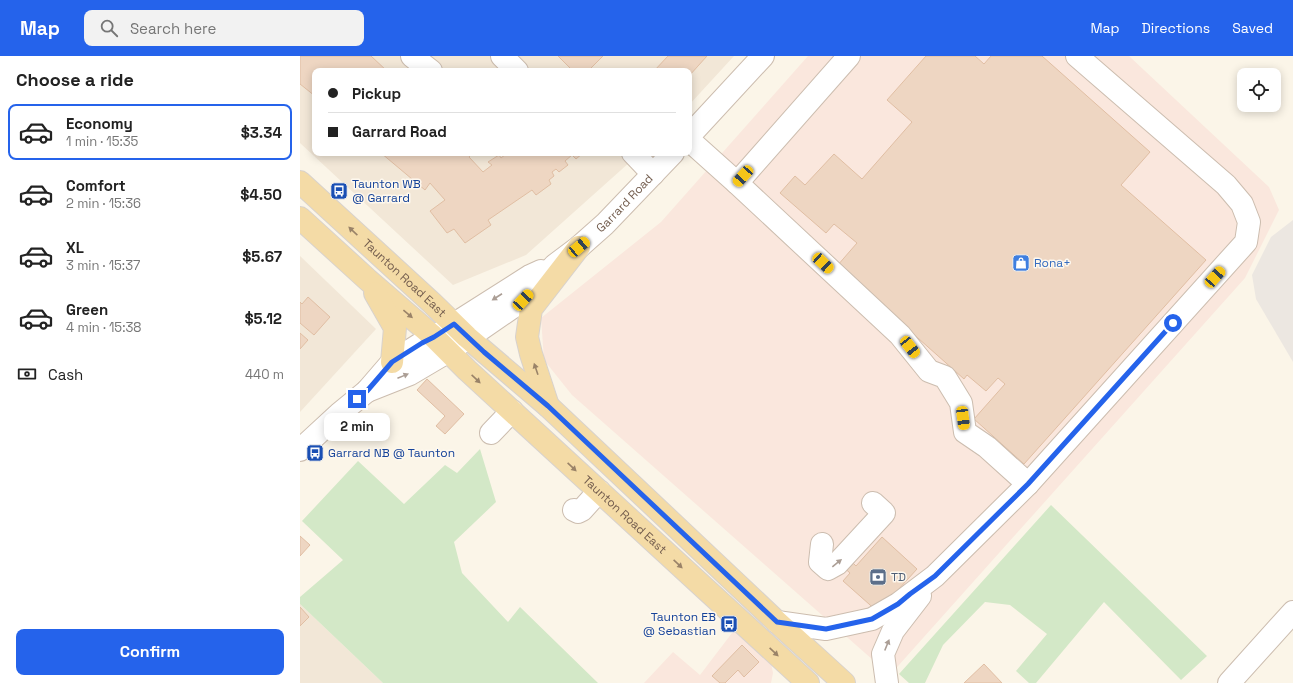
<!DOCTYPE html>
<meta charset="utf-8">
<style>
body{margin:0;font-family:"Space Grotesk",sans-serif;background:#f2f2f2;color:#222;height:100vh;display:flex;flex-direction:column;font-size:15px;white-space:nowrap}
*{box-sizing:border-box;margin:0}
p{font-size:13px;color:#767676}
.icon{flex:none;width:22px;height:22px;fill:none;stroke:currentColor;stroke-width:2;stroke-linecap:round;stroke-linejoin:round}
.map{position:relative;flex:1;overflow:hidden}
.sheet{display:flex;flex-direction:column;background:#fff;width:300px}
.sheet>*{flex:none}
.hud{position:absolute;left:12px;top:12px;width:380px;height:88px;border-radius:8px;box-shadow:0 2px 10px #0003;display:grid;align-content:center;height:88px;padding:0 16px;background:#fff}
.tools{position:absolute;left:937px;top:12px;display:grid;gap:8px}
.tools a{display:grid;place-items:center;width:44px;height:44px;border-radius:8px;background:#fff;box-shadow:0 2px 10px #0003;font-size:20px}
.end{position:absolute;width:18px;height:18px;margin:-9px;border:5px solid #2563eb;background:#fff;box-shadow:0 0 0 2px #fff}
.from{border-radius:50%}
.bubble{position:absolute;height:28px;border-radius:8px;background:#fff;box-shadow:0 2px 10px #0003;font-size:13px;font-weight:700;line-height:28px;text-align:center}
.car{position:absolute;width:12px;height:24px;margin:-12px -6px;border-radius:5px;box-shadow:0 0 3px 1px #0007;background:linear-gradient(#f5c518 24%,#345 0 40%,#f5c518 0 76%,#345 0 86%,#f5c518 0)}
.hud b{display:flex;align-items:center;gap:14px;height:38px;font-size:15px}
.hud b+b{border-top:1px solid #e0e0e0}
.hud i{width:10px;height:10px;background:#222}
ul{padding:0;list-style:none}
li{display:flex;align-items:center;gap:12px;height:56px;margin:0 8px 6px;padding:0 8px;border:2px solid transparent;border-radius:8px}
li div{flex:1}
li b{display:block;font-size:15px}
li em{font-style:normal;font-weight:700}
li.on{border-color:#2563eb}
li>.icon{width:36px;height:36px;stroke-width:1.5}
h2{padding:0 16px;font-size:18px;line-height:48px}
.pay{display:flex;align-items:center;gap:10px;height:44px;padding:0 16px;font-size:15px}
.pay p{margin-inline-start:auto}
.primary-button{display:flex;gap:8px;margin-top:auto;padding:8px 16px}
.primary-button a{flex:1;height:46px;border-radius:8px;background:#2563eb;color:#fff;font-size:16px;font-weight:700;line-height:46px;text-align:center}
header{display:flex;align-items:center;gap:24px;box-sizing:border-box;height:56px;padding:0 20px;background:#2563eb;color:#fff}
header strong{font-size:19px}
nav{display:flex;gap:22px;margin-inline-start:auto;font-size:14px}
.search{width:280px;height:36px;background:#f2f2f2;display:flex;align-items:center;gap:10px;box-sizing:border-box;padding:0 14px;border-radius:8px;color:#767676;font-size:15px}
main{display:flex;flex:1;min-height:0}
.map>svg:first-child{display:block}
.residential{fill:#f2e7d7}
.commercial{fill:#fae7dd}
.industrial{fill:#ece7e1}
.green{fill:#d3e8c7}
.building{fill:#eed6c2;stroke:#e0bea3}
.lines{fill:none;stroke-linecap:round;stroke-linejoin:round}
.minor-casing{stroke:#ccbdaf;stroke-width:24}
.major-casing{stroke:#d8d2cd;stroke-width:24}
.minor{stroke:#fff;stroke-width:22}
.major{stroke:#f4dba6;stroke-width:22}
.oneway{fill:#9a8368}
.oneway2{fill:#ab9e95}
.route{stroke:#2563eb;stroke-width:5}
.labels{text-anchor:middle;stroke-width:3;stroke-linejoin:round;paint-order:stroke}
.transit-label{font-size:12px;fill:#164399;stroke:#fef8ee;text-anchor:start}
.street-label{font-size:12px;fill:#735d4e;stroke:#fef8ee}
.shop-label{font-size:12px;fill:#366cbe;stroke:#fef8ee;text-anchor:start}
.service-label{font-size:12px;fill:#4e5e75;stroke:#fef8ee;text-anchor:start}
</style>
<header>
<strong>Map</strong>
<div class="search"><svg class="icon" aria-label="search" viewBox="0 0 24 24"><circle cx="10" cy="10" r="6"/><path d="M15 15l6 6"/></svg>Search here</div>
<nav><a>Map</a><a>Directions</a><a>Saved</a></nav>
</header>
<main>
<section class="sheet">
<h2>Choose a ride</h2>
<ul>
<li class="on"><svg class="icon" aria-label="car" viewBox="0 0 24 24"><path d="M5 17H2v-5l4-1 3-4h7l3 4 3 1v5h-3M9 17h6M6 11h13"/><circle cx="7" cy="17" r="2"/><circle cx="17" cy="17" r="2"/></svg><div><b>Economy</b><p>1 min · 15:35</p></div><em>$3.34</em></li>
<li><svg class="icon" aria-label="car" viewBox="0 0 24 24"><path d="M5 17H2v-5l4-1 3-4h7l3 4 3 1v5h-3M9 17h6M6 11h13"/><circle cx="7" cy="17" r="2"/><circle cx="17" cy="17" r="2"/></svg><div><b>Comfort</b><p>2 min · 15:36</p></div><em>$4.50</em></li>
<li><svg class="icon" aria-label="car" viewBox="0 0 24 24"><path d="M5 17H2v-5l4-1 3-4h7l3 4 3 1v5h-3M9 17h6M6 11h13"/><circle cx="7" cy="17" r="2"/><circle cx="17" cy="17" r="2"/></svg><div><b>XL</b><p>3 min · 15:37</p></div><em>$5.67</em></li>
<li><svg class="icon" aria-label="car" viewBox="0 0 24 24"><path d="M5 17H2v-5l4-1 3-4h7l3 4 3 1v5h-3M9 17h6M6 11h13"/><circle cx="7" cy="17" r="2"/><circle cx="17" cy="17" r="2"/></svg><div><b>Green</b><p>4 min · 15:38</p></div><em>$5.12</em></li>
</ul>
<div class="pay"><svg class="icon" aria-label="cash" viewBox="0 0 24 24"><path d="M3 7h18v10H3z"/><circle cx="12" cy="12" r="2"/></svg>Cash<p>440 m</p></div>
<div class="primary-button"><a>Confirm</a></div>
</section>
<div class="map">
<svg width="993" height="627" viewBox="0 0 993 627">
<rect width="100%" height="100%" fill="#fbf5e8"/>
<g class="residential">
<polygon points="0,0 434,0 389,49 389,15 15,15 15,97 340,97 226,199 153,229 0,87"/>
<polygon points="0,200 76,273 0,356"/>
<polygon points="0,548 83,627 0,627"/>
</g>
<g class="commercial">
<polygon points="508,0 829,0 969,131 979,154 945,222 590,619 272,339 244,304 241,262 361,166"/>
<polygon points="435,573 471,607 473,617 471,627 344,627 373,596 400,619"/>
</g>
<polygon class="industrial" points="993,164 993,306 956,243 952,219 971,181"/>
<g class="green">
<polygon points="180,393 196,446 154,486 162,517 208,566 220,551 298,627 83,627 0,548 0,541 43,504 2,465 58,405 104,448 145,409 157,417"/>
<polygon points="751,449 907,600 881,624 804,546 736,627 729,627 716,615 747,578 710,549 685,546 643,589 625,627 609,627 599,618"/>
</g>
<g class="building">
<polygon points="0,0 71,0 87,15 15,15 15,40 0,28"/>
<polygon points="258,0 303,0 288,15 273,15"/>
<polygon points="368,0 407,0 389,20 389,15 354,15"/>
<polygon points="626,0 675,0 684,8 691,0 742,0 850,96 821,129 906,204 724,408 674,363 705,328 698,322 686,335 667,319 664,323 537,210 557,187 534,168 526,177 480,137 495,120 505,129 534,98 562,123 612,66 587,44"/>
<polygon points="81,97 173,97 169,101 183,116 192,109 188,106 199,99 201,102 206,98 205,97 283,97 276,103 272,99 265,105 268,109 259,116 256,113 252,116 254,120 249,124 251,128 236,139 232,134 188,164 191,169 165,187 154,173 147,177 130,155 145,144 130,127 125,134"/>
<polygon points="8,241 30,261 14,279 0,267 0,246 2,248"/>
<polygon points="0,277 8,284 0,293"/>
<polygon points="127,323 164,358 145,378 136,370 145,360 117,334"/>
<polygon points="0,480 10,489 0,500"/>
<polygon points="582,481 617,513 578,556 543,525 550,517 541,509 548,502 556,510"/>
<polygon points="0,551 9,561 0,570"/>
<polygon points="442,589 459,606 444,621 438,614 425,627 420,627 412,620"/>
<polygon points="684,608 702,627 664,627"/>
</g>
<g class="lines">
<defs>
<g id="minor">
<polyline points="112,0 131,15"/>
<polyline points="202,0 217,15"/>
<polyline points="389,80 463,0"/>
<polyline points="389,84 437,127 600,279 629,315 645,321 661,347 665,376 687,391 728,428"/>
<polyline points="333,97 353,118"/>
<polyline points="437,127 549,0"/>
<path id="s1" d="M67,335L110,318L149,295L223,244L255,209L279,191L305,168L373,97"/>
<polyline points="191,377 212,355"/>
<polyline points="0,394 39,358 67,335 92,306 122,287 134,281 230,220 241,215"/>
<polyline points="274,454 278,456 282,454 299,435"/>
<polyline points="522,488 520,506 528,513 537,508 584,457 573,447"/>
<polyline points="477,566 526,573 572,563 598,548 635,520 728,428 946,186 949,166 942,148 926,129 777,0"/>
<polyline points="587,627 583,598 593,575 620,540"/>
<polyline points="929,627 993,556"/>
</g>
<g id="major">
<path id="s2" d="M0,126L132,247L167,281L248,350L477,566L544,627"/>
<path id="s3" d="M0,162L68,224L134,281L167,314L508,627"/>
<polyline points="75,237 95,272 92,306"/>
<polyline points="248,350 231,298 227,281 231,253 279,191"/>
</g>
</defs>
<use href="#minor" class="minor-casing"/>
<use href="#major" class="major-casing"/>
<use href="#minor" class="minor"/>
<use href="#major" class="major"/>
</g>
<defs><path id="oneway-solid" d="M-6-.8H1V-3.2L6.5 0L1 3.2V.8H-6Z"/></defs>
<g class="oneway">
<use href="#oneway-solid" transform="translate(53 175) rotate(-137)"/>
<use href="#oneway-solid" transform="translate(108 258) rotate(40)"/>
<use href="#oneway-solid" transform="translate(236 313) rotate(-109)"/>
<use href="#oneway-solid" transform="translate(176 323) rotate(43)"/>
<use href="#oneway-solid" transform="translate(272 411) rotate(43)"/>
<use href="#oneway-solid" transform="translate(378 508) rotate(43)"/>
<use href="#oneway-solid" transform="translate(474 596) rotate(43)"/>
</g>
<g class="oneway2">
<use href="#oneway-solid" transform="translate(197 241) rotate(147)"/>
<use href="#oneway-solid" transform="translate(103 320) rotate(-22)"/>
<use href="#oneway-solid" transform="translate(537 507) rotate(-39)"/>
<use href="#oneway-solid" transform="translate(587 589) rotate(-68)"/>
</g>
<g class="lines">
<polyline class="route" points="57,343 67,335 92,306 122,287 134,281 154,268 184,296 248,350 477,566 526,573 572,563 598,548 610,538 635,520 728,428 873,267"/>
</g>
<defs>
<symbol id="bus-square" viewBox="-11 -11 22 22"><rect x="-9" y="-9" width="18" height="18" rx="4" fill="#1a4fb4" stroke="#fef8ee"/><path d="M-5-6H5V4H4V6H2V4H-2V6H-4V4H-5ZM-3.5-4V0h7V-4ZM-3.5 1.2v1.5H-2V1.2ZM2 1.2v1.5H3.5V1.2Z" fill="#fff"/></symbol>
<symbol id="shop-square" viewBox="-11 -11 22 22"><rect x="-9" y="-9" width="18" height="18" rx="4" fill="#3f7fe0" stroke="#fef8ee"/><path d="M-5-2.5h2.3a2.7 3.5 0 0 1 5.4 0H5L5.5 6h-11ZM-1.5-2.5h3a1.5 2.3 0 0 0-3 0Z" fill="#fff"/></symbol>
<symbol id="bank-square" viewBox="-11 -11 22 22"><rect x="-9" y="-9" width="18" height="18" rx="4" fill="#5c6f8a" stroke="#fef8ee"/><path d="M-6-4H6V4H-6ZM0-2.3a2.3 2.3 0 1 0 0 4.6a2.3 2.3 0 1 0 0-4.6Z" fill="#fff"/></symbol>
</defs>
<g fill-rule="evenodd">
<use href="#bus-square" x="29" y="125" width="20" height="20"/>
<use href="#shop-square" x="711" y="197" width="20" height="20"/>
<use href="#bus-square" x="5" y="387" width="20" height="20"/>
<use href="#bank-square" x="568" y="511" width="20" height="20"/>
<use href="#bus-square" x="419" y="558" width="20" height="20"/>
</g>
<g class="labels">
<g class="transit-label">
<text x="52" y="132">Taunton WB<tspan x="52" dy="14">@ Garrard</tspan></text>
<text x="28" y="401">Garrard NB @ Taunton</text>
<text x="416" y="565" text-anchor="end">Taunton EB<tspan x="416" dy="14">@ Sebastian</tspan></text>
</g>
<g class="street-label">
<text dy="4" stroke="none"><textPath href="#s1" startOffset="322">Garrard Road</textPath></text>
<text dy="4" stroke="none"><textPath href="#s2" startOffset="142">Taunton Road East</textPath></text>
<text dy="4" stroke="none"><textPath href="#s3" startOffset="440">Taunton Road East</textPath></text>
</g>
<g class="shop-label">
<text x="734" y="211">Rona+</text>
</g>
<g class="service-label">
<text x="591" y="525">TD</text>
</g>
</g>
</svg>
<div class="tools">
<a><svg class="icon" aria-label="locate" viewBox="0 0 24 24"><circle cx="12" cy="12" r="6"/><path d="M12 2v4M12 18v4M2 12h4M18 12h4"/></svg></a>
</div>
<i class="end from" style="left:873px;top:267px"></i>
<i class="end" style="left:57px;top:343px"></i>
<div class="bubble" style="left:24px;top:357px;width:66px">2 min</div>
<i class="car" style="left:443px;top:120px;rotate:222deg"></i>
<i class="car" style="left:279px;top:191px;rotate:50deg"></i>
<i class="car" style="left:523px;top:207px;rotate:133deg"></i>
<i class="car" style="left:915px;top:221px;rotate:42deg"></i>
<i class="car" style="left:223px;top:244px;rotate:43deg"></i>
<i class="car" style="left:610px;top:291px;rotate:142deg"></i>
<i class="car" style="left:663px;top:362px;rotate:173deg"></i>
<div class="hud">
<b><i class="from"></i>Pickup</b>
<b><i></i>Garrard Road</b>
</div>
</div>
</main>
